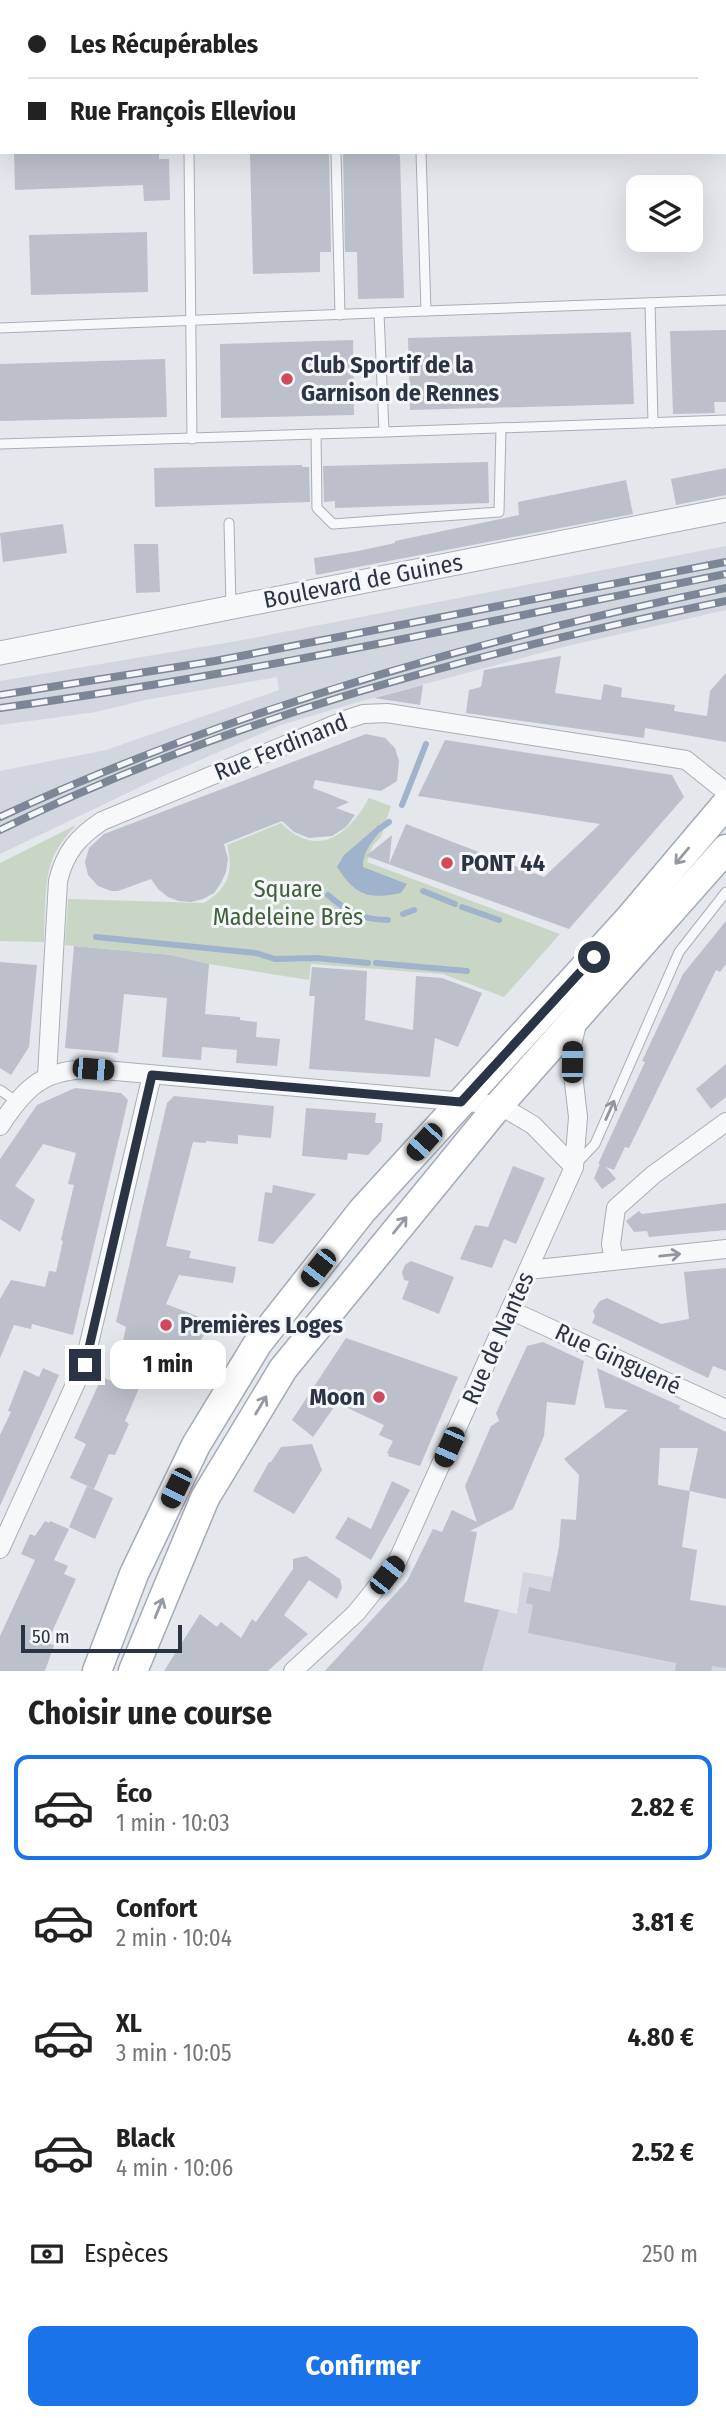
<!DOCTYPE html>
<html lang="fr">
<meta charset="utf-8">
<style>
body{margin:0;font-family:"Fira Sans Condensed",sans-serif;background:#f2f2f2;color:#222;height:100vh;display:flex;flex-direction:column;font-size:26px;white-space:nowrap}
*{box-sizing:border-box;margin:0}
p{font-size:23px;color:#767676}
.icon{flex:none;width:38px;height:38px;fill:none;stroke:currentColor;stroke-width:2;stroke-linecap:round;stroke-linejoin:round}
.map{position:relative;height:1671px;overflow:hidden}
.sheet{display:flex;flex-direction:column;background:#fff;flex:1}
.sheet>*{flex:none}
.top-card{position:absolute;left:0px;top:0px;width:726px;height:154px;box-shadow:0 7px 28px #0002;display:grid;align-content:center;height:154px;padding:0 28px;background:#fff}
.fabs{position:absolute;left:626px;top:175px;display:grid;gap:14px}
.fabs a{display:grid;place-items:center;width:77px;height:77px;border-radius:14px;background:#fff;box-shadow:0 7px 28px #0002;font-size:35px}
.scale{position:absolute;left:21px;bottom:18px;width:161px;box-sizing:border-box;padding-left:7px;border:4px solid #2b3445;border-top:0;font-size:19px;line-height:24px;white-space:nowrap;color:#2b3445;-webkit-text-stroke:5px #f4f6f9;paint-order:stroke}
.end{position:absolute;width:32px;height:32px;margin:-16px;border:9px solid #2b3445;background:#fff;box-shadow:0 0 0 4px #fff}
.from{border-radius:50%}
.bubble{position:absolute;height:49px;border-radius:14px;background:#fff;box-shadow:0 7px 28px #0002;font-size:23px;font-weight:700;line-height:49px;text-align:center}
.car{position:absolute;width:21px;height:42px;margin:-21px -10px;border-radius:9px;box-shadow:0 0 5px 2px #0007;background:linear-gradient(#222 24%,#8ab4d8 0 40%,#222 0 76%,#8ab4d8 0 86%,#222 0)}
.top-card b{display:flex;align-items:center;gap:24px;height:66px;font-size:26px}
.top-card b+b{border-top:2px solid #e0e0e0}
.top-card i{width:18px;height:18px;background:#222}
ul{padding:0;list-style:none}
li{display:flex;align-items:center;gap:21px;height:105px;margin:0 14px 10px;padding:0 14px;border:4px solid transparent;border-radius:14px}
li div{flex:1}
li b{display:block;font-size:26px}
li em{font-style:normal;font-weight:700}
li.on{border-color:#1a73e8}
li>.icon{width:63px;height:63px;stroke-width:1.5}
h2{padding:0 28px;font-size:32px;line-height:84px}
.pay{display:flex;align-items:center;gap:18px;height:77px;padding:0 28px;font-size:26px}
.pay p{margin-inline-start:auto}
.action{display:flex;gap:14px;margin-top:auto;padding:14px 28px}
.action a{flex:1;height:80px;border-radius:14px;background:#1a73e8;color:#fff;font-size:28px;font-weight:700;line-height:80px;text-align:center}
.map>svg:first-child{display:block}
.built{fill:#d2d6de}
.green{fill:#c9d6c5}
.water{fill:#9fb4cc}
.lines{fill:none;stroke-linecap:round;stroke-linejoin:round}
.stream{stroke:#9fb4cc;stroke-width:6}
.building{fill:#bbc0ca;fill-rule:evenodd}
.service-casing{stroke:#a9aeb7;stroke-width:11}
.minor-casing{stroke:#a9aeb7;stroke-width:20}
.tertiary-casing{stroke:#a9aeb7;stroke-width:25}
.primary-casing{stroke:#a3abb8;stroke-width:31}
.service{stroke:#f7f8fa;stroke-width:9}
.minor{stroke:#f7f8fa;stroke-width:18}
.tertiary{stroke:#f7f8fa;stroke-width:23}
.primary{stroke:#fff;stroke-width:28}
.rail-casing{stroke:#7d8696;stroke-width:8}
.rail{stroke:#f4f6f9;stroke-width:5;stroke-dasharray:16;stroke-linecap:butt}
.oneway{stroke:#959aa2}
.oneway2{stroke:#9196a0}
.route{stroke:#2b3445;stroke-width:9}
.poi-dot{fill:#d1495b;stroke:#f4f6f9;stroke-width:2.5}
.labels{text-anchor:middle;stroke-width:6;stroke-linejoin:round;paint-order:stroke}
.poi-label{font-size:24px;font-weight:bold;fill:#2b3445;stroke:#f4f6f9;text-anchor:start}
.street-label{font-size:24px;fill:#2b3445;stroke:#f4f6f9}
.park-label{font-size:24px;fill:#3f6138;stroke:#f4f6f9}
</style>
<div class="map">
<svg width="726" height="1671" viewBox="0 0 726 1671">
<rect width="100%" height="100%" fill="#e4e7ec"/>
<g class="built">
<polygon points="726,546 726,610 563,647 365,700 281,725 163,776 0,854 0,771 106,750 279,690 277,677 145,700 96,712 0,725 0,681 243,640"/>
<polygon points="561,1539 726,1638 726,1671 325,1671 402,1587 517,1614 523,1572 553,1577"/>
</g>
<g class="green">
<path d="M369,798L391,806L381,837L373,845L367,862L560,934L504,997L443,974L311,964L309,980L209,964L171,955L65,945L68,899L204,903C228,888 234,873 227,845L281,823C317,859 348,836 369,798Z"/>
<path d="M76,825C66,836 56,848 51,863C44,885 45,919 44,942L0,941V863Z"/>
</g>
<path class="water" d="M379,825V833C371,842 362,855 363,867L407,884L401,893C368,900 355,895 337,867L344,855Z"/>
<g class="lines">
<g class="stream">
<polyline points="402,805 426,744"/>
<polyline points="379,829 389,822"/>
<polyline points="423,891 455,904"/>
<path d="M328,895C350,914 359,919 388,920"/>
<polyline points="462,907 499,920"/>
<polyline points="403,914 414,910"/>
<polyline points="96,937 256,953 275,959 316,958 368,963"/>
<polyline points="376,963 467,971"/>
</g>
</g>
<g class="building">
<polygon points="14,152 159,152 159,159 169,159 170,200 144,201 143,185 15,190"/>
<polygon points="250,152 329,152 331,252 320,252 320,272 253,274"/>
<polygon points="343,152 398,152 400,156 404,298 358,299 357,252 345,252"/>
<polygon points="147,232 148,292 31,295 29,235"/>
<polygon points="726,330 726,402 714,402 715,413 673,414 670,331"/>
<polygon points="631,332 634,404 410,410 408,338"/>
<polygon points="353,340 354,415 221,418 220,344"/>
<polygon points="165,359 167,417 0,421 0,364"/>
<polygon points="488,462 489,503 335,508 335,501 324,502 323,466"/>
<polygon points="302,465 302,467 309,467 310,502 155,507 154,468"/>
<polygon points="726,468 726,495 676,505 671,479"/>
<polygon points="626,480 633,514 316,575 314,558 358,551 395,543 395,541 519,515 518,502"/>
<polygon points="63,524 67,553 3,562 0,533"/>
<polygon points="134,544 158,544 160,592 136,593"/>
<polygon points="561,656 555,693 601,700 604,684 622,688 621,697 675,705 674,711 707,716 710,691 726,673 726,742 645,728 644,738 466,713 469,690 481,687 484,670"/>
<polygon points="423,685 420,705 374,698"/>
<polygon points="366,734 385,738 395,748 399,761 397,781 381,791 315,780 313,788 349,802 336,808 355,815 346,827 332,836 309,838 294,832 282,821 224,844 228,859 226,872 221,883 214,893 203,899 191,902 179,901 168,897 158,889 151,879 118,891 111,891 98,886 88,875 85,862 89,848 104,834"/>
<polygon points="445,740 672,775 684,797 569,929 366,856 392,835 389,864 406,824 544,877 600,824 418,796"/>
<polygon points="726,921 726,964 720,972 716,970 629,1148 625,1147 614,1170 606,1167 616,1179 602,1189 594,1178 600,1164 598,1164 645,1062 642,1061 683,974"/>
<polygon points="74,946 171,955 209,964 205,1014 240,1017 240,1020 257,1022 256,1037 280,1039 277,1066 236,1063 237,1050 202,1047 201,1060 162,1057 167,998 124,994 118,1053 65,1048"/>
<polygon points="0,962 37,965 29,1047 11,1075 0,1068"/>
<polygon points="312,967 367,971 365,1020 413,1030 416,976 442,978 482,993 458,1047 435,1038 430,1077 309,1069 315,996 309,996"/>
<polygon points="726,1064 726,1097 711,1109 696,1089"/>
<polygon points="75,1088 121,1093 128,1100 73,1335 32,1324 31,1329 14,1325 0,1358 0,1299 11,1280 45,1287 49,1271 56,1272 63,1241 61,1240 74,1185 68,1184 76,1153 43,1144 15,1186 35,1200 20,1232 0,1219 0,1159 37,1105"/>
<polygon points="174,1096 274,1106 271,1138 238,1135 238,1144 206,1141 206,1143 193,1142 166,1246 191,1251 189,1258 236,1267 233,1283 179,1275 166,1304 212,1322 173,1385 146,1372 125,1421 129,1424 115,1455 109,1454 94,1489 70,1478 86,1444 74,1438 102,1377 114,1382 126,1327 116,1322 167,1103"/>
<polygon points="306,1108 376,1113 375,1123 383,1123 381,1141 368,1155 348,1153 347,1160 302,1156"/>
<polygon points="513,1166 545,1178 516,1244 504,1239 492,1268 460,1259 475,1225 488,1227"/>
<polygon points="273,1185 316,1194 273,1244 258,1241 265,1192 272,1193"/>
<polygon points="726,1203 726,1230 649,1237 647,1231 634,1232 626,1221 639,1211 642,1214"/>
<polygon points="411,1261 454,1277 439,1314 402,1299 409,1281 404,1280 402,1272 405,1265"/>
<polygon points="726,1268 726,1371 713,1366 708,1378 592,1323 595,1316 593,1311 600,1301 607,1298 661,1324 689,1319 684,1272"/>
<polygon points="346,1338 458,1377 420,1466 388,1456 389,1454 387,1453 393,1441 379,1435 384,1425 337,1403 313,1437 292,1420"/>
<polygon points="543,1342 584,1361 575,1405 547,1402 544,1436 513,1509 470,1531 477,1532 464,1602 499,1610 482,1671 325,1671 407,1581 433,1529 442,1532 452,1510 477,1522 465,1486 491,1426 499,1421 496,1413 527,1346"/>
<polygon points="43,1368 59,1375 0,1506 0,1435 11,1412 8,1411 24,1370 39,1377"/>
<path d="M597,1368L680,1406L679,1409L726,1432V1499L690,1491L682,1547L697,1550L690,1600L726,1606V1668L712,1666L711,1671H675L676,1663L528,1633L533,1605L526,1603L529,1587L550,1592L559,1547L561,1519L576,1520L579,1475L564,1459L628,1410L605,1408ZM660,1448H698L689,1491L658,1485Z"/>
<polygon points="312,1444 322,1470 294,1514 253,1491 269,1462 271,1462 281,1447"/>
<polygon points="392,1481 410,1490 371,1560 335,1538 348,1517 371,1529"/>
<polygon points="87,1486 113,1498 95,1539 69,1527"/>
<polygon points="45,1521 49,1523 50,1521 69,1529 54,1560 68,1566 64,1574 76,1579 47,1643 54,1645 45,1671 0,1671 0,1636 35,1560 21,1554 30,1534 35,1536"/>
<polygon points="306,1556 340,1579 342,1588 337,1599 309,1580 284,1615 308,1634 268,1671 164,1671 200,1614 217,1627 221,1622 241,1638 252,1619 256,1622 293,1569 293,1559"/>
</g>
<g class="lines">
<defs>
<g id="service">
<polyline points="373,0 373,2"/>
<polyline points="724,29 726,29"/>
<polyline points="189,152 192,439"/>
<polyline points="336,152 340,315"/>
<polyline points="421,152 426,311 726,300"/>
<polyline points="650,303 653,423"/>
<polyline points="379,313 384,432 726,420"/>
<polyline points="0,328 426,311"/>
<polyline points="384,432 316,434 317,508 333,524 499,512 501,428"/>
<polyline points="0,444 316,434"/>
<polyline points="229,523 231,606"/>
<polyline points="0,1090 16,1101"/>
<polyline points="577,1163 595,1144 679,952 726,892"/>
</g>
<g id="minor">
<path d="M47,1076L58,881C65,852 78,837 102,821L348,719L363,714L387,713L686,760L726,792"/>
<path d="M0,1126C26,1086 44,1069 93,1069L499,1105L533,1125L574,1167"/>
<polyline points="614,1260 611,1244 616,1208 653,1175 726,1122"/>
<polyline points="528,1270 726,1249"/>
<polyline points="510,1310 726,1409"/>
<polyline points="0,1549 84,1365 152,1075"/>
<polyline points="293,1671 356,1613 397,1562 574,1167 578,1117 573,1074 572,1045 578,1020"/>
</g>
<g id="tertiary">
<polyline points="0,5 1,0"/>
<polyline points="0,653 726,510"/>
</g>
<g id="primary">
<polyline points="97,1671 134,1574 196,1445 258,1343 362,1211 627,921 726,804"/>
<polyline points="133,1671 205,1498 283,1369 499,1105 726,849"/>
</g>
</defs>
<use href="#service" class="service-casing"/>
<use href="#minor" class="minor-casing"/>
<use href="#tertiary" class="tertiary-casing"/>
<use href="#primary" class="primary-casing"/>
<use href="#service" class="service"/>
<use href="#minor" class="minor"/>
<use href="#tertiary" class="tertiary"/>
<use href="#primary" class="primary"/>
<defs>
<g id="rail">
<polyline points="0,695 215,661 726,562"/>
<path d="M0,708C244,675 485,622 726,574"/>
<path d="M0,817C232,710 477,639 726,588"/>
<path d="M0,830C228,718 478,652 726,601"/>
</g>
</defs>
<use href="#rail" class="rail-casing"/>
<use href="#rail" class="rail"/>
</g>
<defs><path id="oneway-shaft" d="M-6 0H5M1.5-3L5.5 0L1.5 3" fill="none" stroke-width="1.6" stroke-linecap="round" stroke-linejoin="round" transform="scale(1.75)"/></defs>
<g class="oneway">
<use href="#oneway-shaft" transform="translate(682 856) rotate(130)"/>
<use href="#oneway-shaft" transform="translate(400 1225) rotate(-51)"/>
<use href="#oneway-shaft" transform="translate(261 1405) rotate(-59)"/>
<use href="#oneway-shaft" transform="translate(159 1608) rotate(-68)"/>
</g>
<g class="oneway2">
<use href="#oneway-shaft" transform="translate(610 1110) rotate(-66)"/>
<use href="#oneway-shaft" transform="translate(670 1255) rotate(-6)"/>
</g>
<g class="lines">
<polyline class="route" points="85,1365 152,1075 461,1102 594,957"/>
</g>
<g class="poi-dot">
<circle cx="287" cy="379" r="7"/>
<circle cx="447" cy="863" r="7"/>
<circle cx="166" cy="1325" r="7"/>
<circle cx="379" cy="1397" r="7"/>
</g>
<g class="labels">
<g class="poi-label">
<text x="301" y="373">Club Sportif de la<tspan x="301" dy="28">Garnison de Rennes</tspan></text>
<text x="461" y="871">PONT 44</text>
<text x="180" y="1333">Premières Loges</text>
<text x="365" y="1405" text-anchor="end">Moon</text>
</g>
<g class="street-label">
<text transform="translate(363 581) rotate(-11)" y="8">Boulevard de Guines</text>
<text transform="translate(281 747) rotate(-22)" y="8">Rue Ferdinand</text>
<text transform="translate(498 1338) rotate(-66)" y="8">Rue de Nantes</text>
<text transform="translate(618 1359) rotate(25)" y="8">Rue Ginguené</text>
</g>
<g class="park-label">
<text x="288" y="897">Square<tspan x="288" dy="28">Madeleine Brès</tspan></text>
</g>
</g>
</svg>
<div class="fabs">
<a><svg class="icon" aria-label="layers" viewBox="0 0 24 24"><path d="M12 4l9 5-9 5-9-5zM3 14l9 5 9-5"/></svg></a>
</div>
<div class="scale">50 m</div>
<i class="end from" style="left:594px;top:957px"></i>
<i class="end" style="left:85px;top:1365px"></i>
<div class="bubble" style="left:110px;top:1340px;width:116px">1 min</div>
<i class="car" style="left:572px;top:1062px;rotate:1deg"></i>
<i class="car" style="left:93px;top:1069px;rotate:95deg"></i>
<i class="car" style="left:424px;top:1142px;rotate:222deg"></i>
<i class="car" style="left:318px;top:1268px;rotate:218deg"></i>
<i class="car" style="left:449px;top:1447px;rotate:204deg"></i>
<i class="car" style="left:176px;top:1488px;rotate:206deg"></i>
<i class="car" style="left:387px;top:1575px;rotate:38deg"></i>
<div class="top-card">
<b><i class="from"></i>Les Récupérables</b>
<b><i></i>Rue François Elleviou</b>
</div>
</div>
<section class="sheet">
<h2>Choisir une course</h2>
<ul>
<li class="on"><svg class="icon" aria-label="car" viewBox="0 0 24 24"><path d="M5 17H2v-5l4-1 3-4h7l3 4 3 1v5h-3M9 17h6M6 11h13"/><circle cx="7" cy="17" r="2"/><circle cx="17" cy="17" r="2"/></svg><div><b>Éco</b><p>1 min · 10:03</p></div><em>2.82 €</em></li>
<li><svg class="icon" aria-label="car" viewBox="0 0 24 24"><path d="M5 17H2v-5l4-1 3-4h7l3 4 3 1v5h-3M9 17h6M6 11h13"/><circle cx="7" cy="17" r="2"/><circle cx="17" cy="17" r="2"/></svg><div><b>Confort</b><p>2 min · 10:04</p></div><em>3.81 €</em></li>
<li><svg class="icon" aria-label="car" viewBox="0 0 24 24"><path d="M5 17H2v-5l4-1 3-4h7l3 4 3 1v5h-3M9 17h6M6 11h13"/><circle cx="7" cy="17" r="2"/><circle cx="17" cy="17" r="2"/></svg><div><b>XL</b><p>3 min · 10:05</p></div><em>4.80 €</em></li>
<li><svg class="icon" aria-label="car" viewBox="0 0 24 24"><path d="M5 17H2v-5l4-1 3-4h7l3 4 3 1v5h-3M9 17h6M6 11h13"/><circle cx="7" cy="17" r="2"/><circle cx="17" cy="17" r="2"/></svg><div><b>Black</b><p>4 min · 10:06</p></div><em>2.52 €</em></li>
</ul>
<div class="pay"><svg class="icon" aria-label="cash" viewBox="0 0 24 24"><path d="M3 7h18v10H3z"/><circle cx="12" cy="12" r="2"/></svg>Espèces<p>250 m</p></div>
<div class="action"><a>Confirmer</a></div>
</section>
